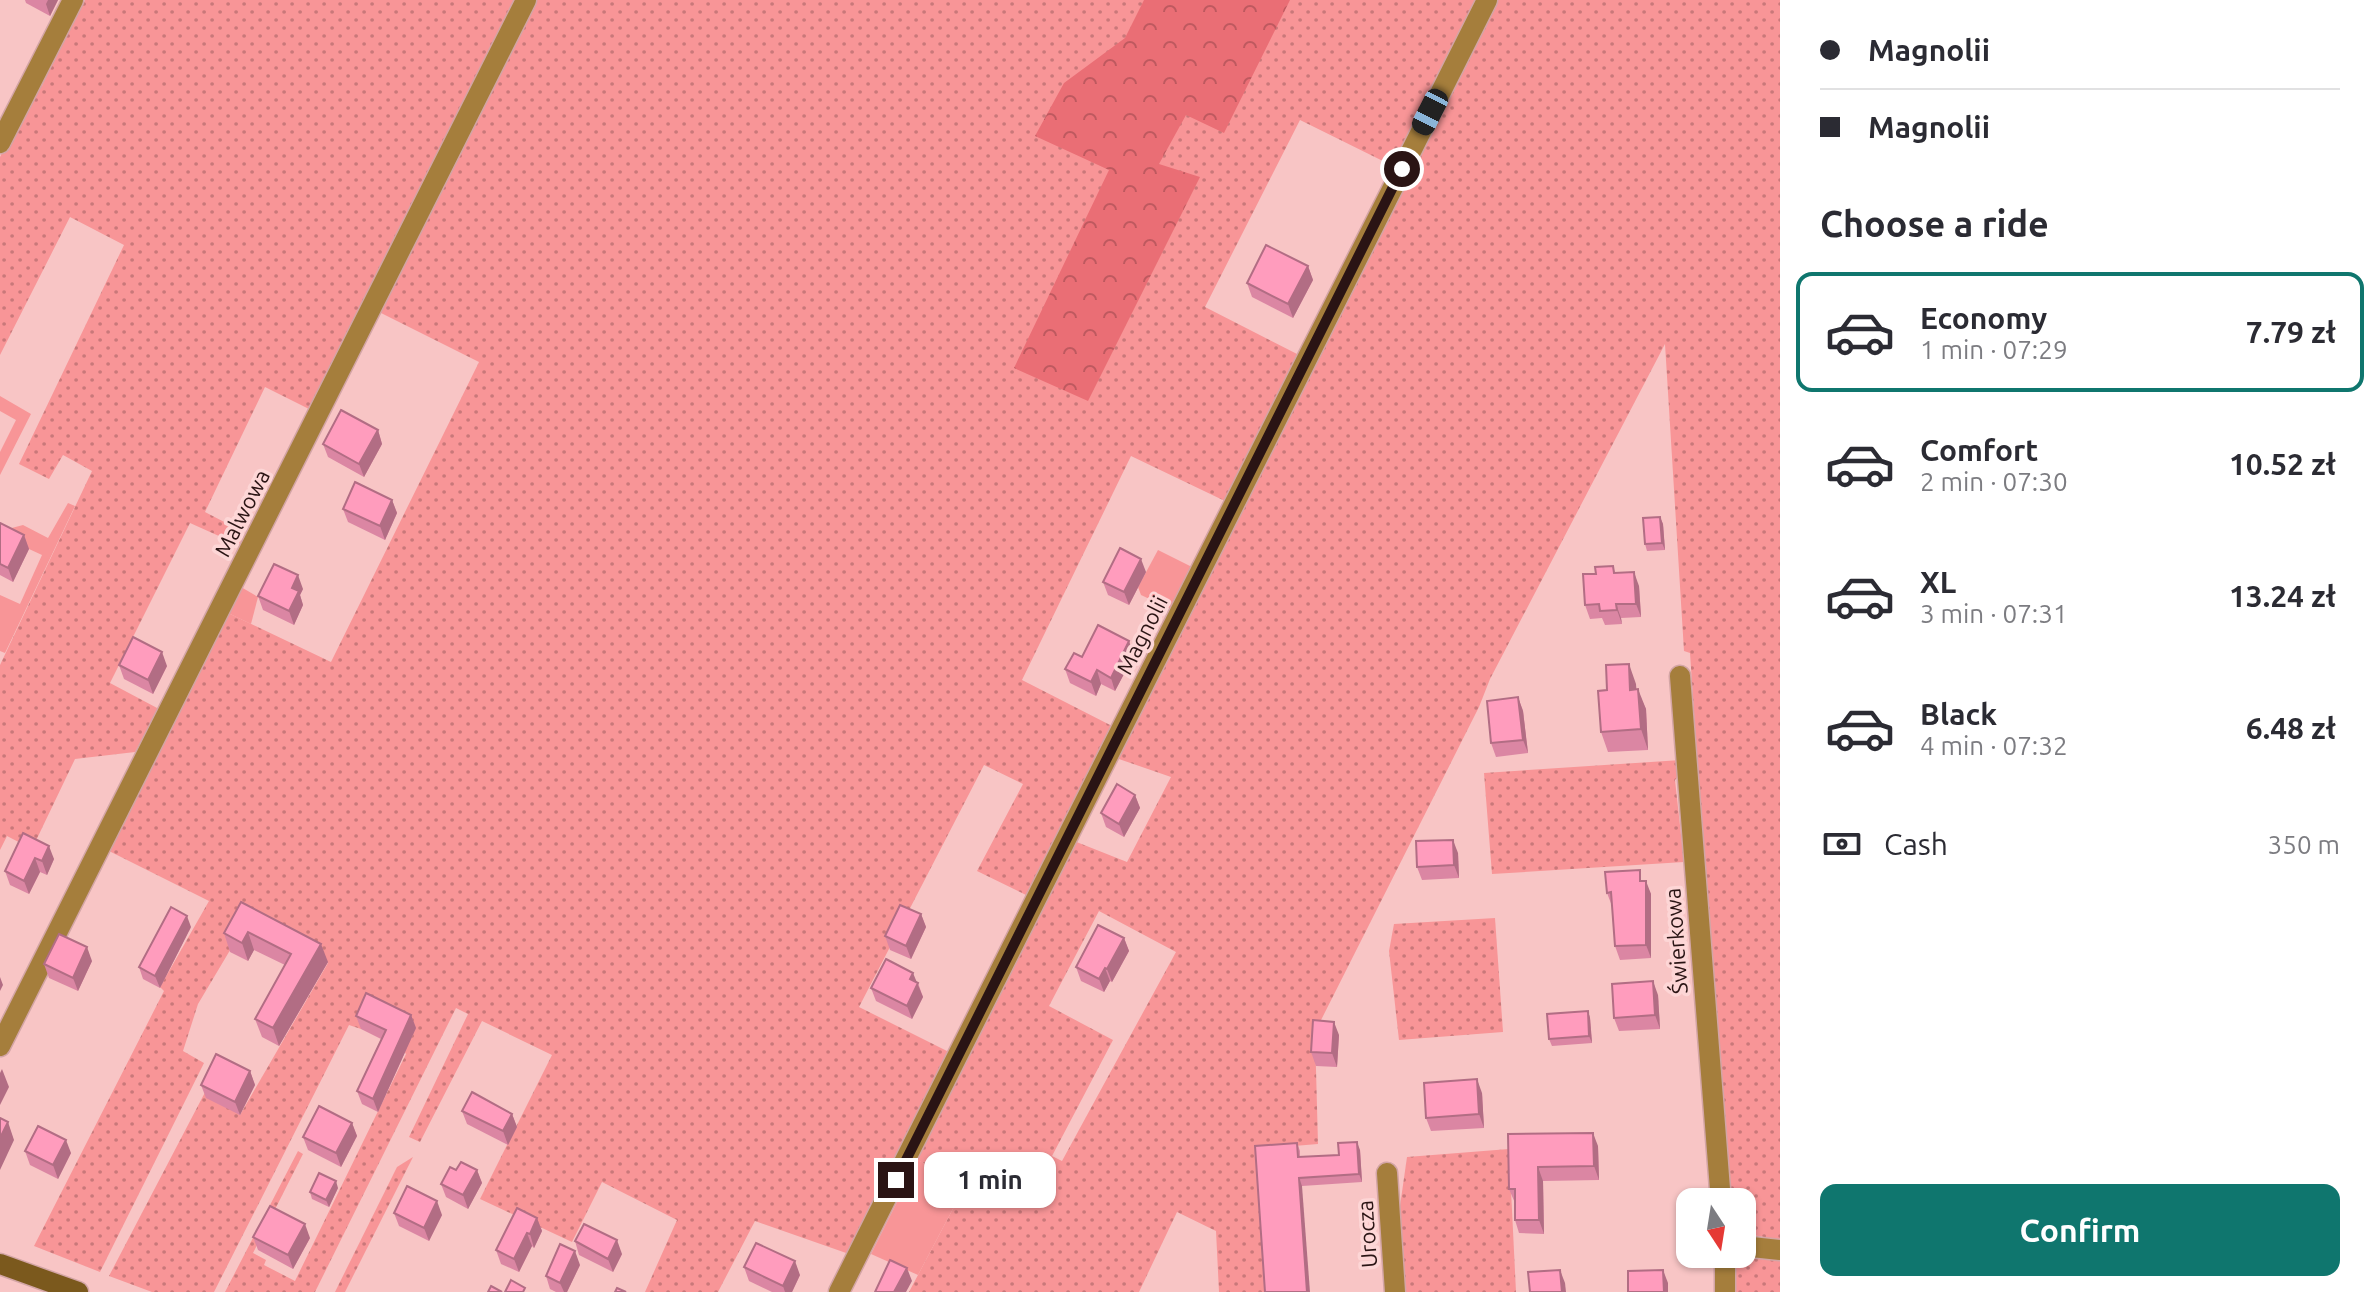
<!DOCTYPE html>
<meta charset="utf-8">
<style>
body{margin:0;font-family:Ubuntu,sans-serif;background:#f7f7f7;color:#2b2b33;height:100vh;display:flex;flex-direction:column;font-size:30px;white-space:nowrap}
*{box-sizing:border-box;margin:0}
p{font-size:26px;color:#7c7c81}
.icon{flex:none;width:44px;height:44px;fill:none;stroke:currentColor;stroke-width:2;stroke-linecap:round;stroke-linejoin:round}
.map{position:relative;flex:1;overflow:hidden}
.drawer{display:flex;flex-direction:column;background:#fff;width:600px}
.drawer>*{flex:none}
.guide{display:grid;align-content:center;height:176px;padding:0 40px;background:#fff}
.needle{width:52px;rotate:168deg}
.buttons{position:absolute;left:1676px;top:1188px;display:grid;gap:16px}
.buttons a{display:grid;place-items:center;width:80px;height:80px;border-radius:16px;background:#fff;box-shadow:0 2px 6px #0004;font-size:40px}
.end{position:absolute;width:36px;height:36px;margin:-18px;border:10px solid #2a1414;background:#fff;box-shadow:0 0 0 4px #fff}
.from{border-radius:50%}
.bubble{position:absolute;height:56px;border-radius:16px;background:#fff;box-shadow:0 2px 6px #0004;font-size:26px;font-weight:600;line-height:56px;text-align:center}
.car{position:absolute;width:24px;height:48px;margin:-24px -12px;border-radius:10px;box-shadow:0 0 6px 2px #0007;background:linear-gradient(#222 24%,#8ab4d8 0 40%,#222 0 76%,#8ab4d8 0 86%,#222 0)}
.guide b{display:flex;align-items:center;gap:28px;height:76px;font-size:30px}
.guide b+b{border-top:2px solid #e1e1e2}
.guide i{width:20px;height:20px;background:#2b2b33}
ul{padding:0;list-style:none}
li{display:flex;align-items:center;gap:24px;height:120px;margin:0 16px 12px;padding:0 24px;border:4px solid transparent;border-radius:16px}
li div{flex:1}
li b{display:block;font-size:30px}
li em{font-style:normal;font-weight:600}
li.selected{border-color:#0f766e}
li>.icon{width:72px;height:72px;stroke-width:1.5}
h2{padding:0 40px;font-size:36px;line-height:96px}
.pay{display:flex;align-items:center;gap:20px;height:88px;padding:0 40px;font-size:30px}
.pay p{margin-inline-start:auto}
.button{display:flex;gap:16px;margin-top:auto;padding:16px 40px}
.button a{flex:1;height:92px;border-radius:16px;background:#0f766e;color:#fff;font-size:32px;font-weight:600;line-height:92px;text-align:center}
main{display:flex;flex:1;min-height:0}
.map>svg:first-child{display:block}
.grass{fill:url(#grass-dots);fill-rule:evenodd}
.forest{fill:url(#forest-crowns)}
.garden{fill:#f89597}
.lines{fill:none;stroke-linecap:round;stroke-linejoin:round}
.street-casing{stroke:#d3a5a5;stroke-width:23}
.secondary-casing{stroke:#d3a5a5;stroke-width:23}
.street{stroke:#a57e3c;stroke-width:20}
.secondary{stroke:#7b591d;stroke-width:20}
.wall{fill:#db86a3}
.shaded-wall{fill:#b26d84}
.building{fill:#ff9cbd;stroke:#b26d84;stroke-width:2}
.route{stroke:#2a1414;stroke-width:10}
.labels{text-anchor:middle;stroke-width:7;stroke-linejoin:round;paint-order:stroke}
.street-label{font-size:22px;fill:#2a1414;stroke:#fdd6d6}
</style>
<main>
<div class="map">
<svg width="1780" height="1292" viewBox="0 0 1780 1292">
<defs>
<pattern id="grass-dots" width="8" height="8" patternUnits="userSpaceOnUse" patternTransform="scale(2)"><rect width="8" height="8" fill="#f89597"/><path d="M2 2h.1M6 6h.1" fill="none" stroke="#c9787a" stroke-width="1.8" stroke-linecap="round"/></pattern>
<pattern id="forest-crowns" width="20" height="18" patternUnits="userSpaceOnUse" patternTransform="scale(2)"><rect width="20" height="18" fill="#ea6e75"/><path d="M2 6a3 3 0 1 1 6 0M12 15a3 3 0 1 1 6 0" fill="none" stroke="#be595f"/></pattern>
</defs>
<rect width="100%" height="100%" fill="#f8c5c5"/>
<g class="grass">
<polygon points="85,0 1482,0 1397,168 1300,120 1205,307 1301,356 1227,502 1131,456 1022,680 1114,727 1028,896 977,871 1023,784 984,765 859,1007 951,1053 849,1254 755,1221 718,1292 645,1292 677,1220 602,1182 572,1242 480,1199 552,1055 482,1021 420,1142 409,1137 468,1014 456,1008 315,1292 225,1292 298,1151 303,1154 253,1253 266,1260 264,1265 295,1281 406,1054 371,1007 361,1029 349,1025 214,1292 152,1292 109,1276 212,1079 240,1115 328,963 248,920 198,1004 183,1051 204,1063 100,1272 34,1246 164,991 160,987 209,901 107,850 228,613 331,662 479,362 365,305 311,410 265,387 205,512 230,525 242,538 239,545 190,523 110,683 159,709 135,752 75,759 32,849 7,836 0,850 0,665 92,471 63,455 49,479 19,464 124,245 70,217 0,355 0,157 34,88 42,86 49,70 48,61 78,3 83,5"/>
<path d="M1493,0H1780V1240L1742,1233V1202H1727L1690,653L1684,651L1665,344L1490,679L1479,707L1315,1032L1318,1144L1258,1149L1268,1292H1219L1216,1231L1177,1212L1139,1292H909L965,1186L914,1158L1074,841L1127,862L1171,777L1116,758ZM1099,911L1176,952L1062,1161L1052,1156L1113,1040L1049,1006Z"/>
<polygon points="1681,760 1682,772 1675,780 1684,862 1492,874 1484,773"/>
<polygon points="1495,918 1503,1032 1399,1040 1389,951 1394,924"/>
<polygon points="1509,1149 1516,1292 1404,1292 1398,1220 1407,1157"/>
<polygon points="413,1157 345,1292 335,1292 397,1167"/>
<polygon points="1740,1254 1780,1256 1780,1292 1730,1292 1729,1273"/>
</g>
<polygon class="forest" points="1144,0 1290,0 1224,133 1186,115 1159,164 1200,177 1088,401 1014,368 1109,170 1035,136 1064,83 1125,38"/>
<g class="garden">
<polygon points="0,396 31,414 0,475 0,452 16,420 0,411"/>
<polygon points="68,503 75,506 5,653 0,651 0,595 20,604 42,555 29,549 8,529 23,525 48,538"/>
<polygon points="1158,550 1194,568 1173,610 1141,595 1138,587"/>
<polygon points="241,587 258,597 251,624 228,613"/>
<polygon points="918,1160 965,1186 918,1275 871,1254"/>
</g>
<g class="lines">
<defs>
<g id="street">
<polyline points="0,143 73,0"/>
<polyline points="1680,676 1721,1202"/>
<polyline points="0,1046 526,0"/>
<polyline points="1387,1173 1395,1292"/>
<polyline points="1742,1246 1780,1250"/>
<polyline points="839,1292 1487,0"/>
<polyline points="1725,1292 1725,1254"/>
</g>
<polyline id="secondary" points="0,1264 78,1292"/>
</defs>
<use href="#street" class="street-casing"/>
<use href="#secondary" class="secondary-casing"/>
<use href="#street" class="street"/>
<use href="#secondary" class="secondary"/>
</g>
<g class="wall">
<polygon points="25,0 58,0 50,16 26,3"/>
<polygon points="1308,266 1313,280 1293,318 1252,297 1247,283"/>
<polygon points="378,430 382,444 364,477 328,457 323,444"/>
<polygon points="392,500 397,513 385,540 348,522 343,509"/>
<polygon points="1660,517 1663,524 1665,550 1647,551 1645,544"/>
<polygon points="0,523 24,535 29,549 13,582 0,575"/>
<polygon points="1613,566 1615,573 1639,586 1641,617 1621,618 1622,624 1605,625 1602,618 1590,619 1585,605 1596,574"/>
<polygon points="1146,572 1129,605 1108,595 1103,582"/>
<polygon points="303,589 300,595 303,605 294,625 263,610 258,596"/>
<polygon points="1134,655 1115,691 1101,684 1096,696 1070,683 1065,669"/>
<polygon points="119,665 167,666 153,694 124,679"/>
<polygon points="1636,684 1636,689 1646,709 1648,750 1608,752 1601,732 1607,690"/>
<polygon points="1518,697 1523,711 1528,753 1496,757 1491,743"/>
<polygon points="1135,795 1140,808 1124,837 1106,827 1101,813"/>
<polygon points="23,833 54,859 47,875 40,872 29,894 10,885 5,871"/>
<polygon points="1458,853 1459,878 1422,880 1417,867"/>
<polygon points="1644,881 1651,894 1651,958 1620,960 1615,946 1612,906 1607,893"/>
<polygon points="241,902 328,962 279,1046 262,1037 255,1019 285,965 254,950 248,961 230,952 224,933"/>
<polygon points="921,914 926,927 911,959 890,950 885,936"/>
<polygon points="191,927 160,988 143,979 139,967"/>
<polygon points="1124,938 1129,951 1112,982 1110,981 1104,992 1081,981 1076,967"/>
<polygon points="92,961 78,991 49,978 44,964"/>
<polygon points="916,982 918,983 923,997 912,1019 876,1001 871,988"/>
<polygon points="1658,995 1660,1029 1619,1031 1614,1018"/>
<polygon points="1588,1011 1590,1018 1592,1043 1552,1046 1549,1039"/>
<polygon points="411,1015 416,1028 378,1112 362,1104 357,1091 381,1039 361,1029 356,1016"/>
<polygon points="1339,1035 1337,1067 1316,1066 1311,1052"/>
<polygon points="250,1071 255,1085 240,1115 206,1098 201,1085"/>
<polygon points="1482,1093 1484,1128 1431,1131 1426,1118"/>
<polygon points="462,1111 512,1114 517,1127 508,1145 467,1124"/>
<polygon points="352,1123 357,1136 341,1167 308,1150 303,1137"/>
<polygon points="1508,1134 1598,1146 1599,1180 1543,1181 1544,1234 1519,1233 1515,1220 1515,1203 1509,1189"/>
<polygon points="1297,1143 1300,1151 1300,1157 1339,1155 1360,1150 1362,1182 1302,1186 1265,1292"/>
<polygon points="25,1151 71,1153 58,1179 30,1165"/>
<polygon points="456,1170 477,1170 482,1183 468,1209 446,1197 441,1184"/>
<polygon points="338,1188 329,1207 312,1199 310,1192"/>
<polygon points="394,1213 442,1215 429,1241 399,1226"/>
<polygon points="537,1218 542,1231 534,1248 532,1246 519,1272 501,1264 496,1250"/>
<polygon points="253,1237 310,1238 293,1269 258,1250"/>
<polygon points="575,1241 622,1254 613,1272 579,1255"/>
<polygon points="580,1265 567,1292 556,1292 550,1289 546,1276"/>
<polygon points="744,1267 800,1275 792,1292 772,1292 749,1281"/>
</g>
<g class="shaded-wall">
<polygon points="48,0 58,0 50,16 46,4"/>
<polygon points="1308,266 1313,280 1293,318 1288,304"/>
<polygon points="378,430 382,444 364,477 359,464"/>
<polygon points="392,500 397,513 385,540 380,526"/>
<polygon points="1660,517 1663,524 1665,550 1662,543"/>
<polygon points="24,535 29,549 13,582 8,568"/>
<polygon points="1141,559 1146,572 1129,605 1124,592"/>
<polygon points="1634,572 1639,586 1641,617 1636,604"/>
<polygon points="298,575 303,589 300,595 303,605 294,625 289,611 292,588"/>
<polygon points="1616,604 1621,618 1622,624 1617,610"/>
<polygon points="1129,641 1134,655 1115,691 1111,678"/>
<polygon points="162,652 167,666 153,694 148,680"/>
<polygon points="1629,664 1636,684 1638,710 1630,690"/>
<polygon points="1097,670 1101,684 1096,696 1091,682"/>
<polygon points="1638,689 1646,709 1648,750 1641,729"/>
<polygon points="1518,697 1523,711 1528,753 1523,740"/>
<polygon points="1135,795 1140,808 1124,837 1119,824"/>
<polygon points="1453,840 1458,853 1459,878 1454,865"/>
<polygon points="49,846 54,859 47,875 42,861"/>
<polygon points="35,858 40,872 29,894 24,881"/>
<polygon points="1646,881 1651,894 1651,958 1646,945"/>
<polygon points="921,914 926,927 911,959 906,946"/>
<polygon points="187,916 191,927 160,988 155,976"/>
<polygon points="248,932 254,950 248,961 242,943"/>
<polygon points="1124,938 1129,951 1112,982 1107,969"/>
<polygon points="321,944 328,962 279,1046 273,1028"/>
<polygon points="87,947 92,961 78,991 73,978"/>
<polygon points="1105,968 1110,981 1104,992 1099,979"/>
<polygon points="913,973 923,997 912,1019 907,1006 910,979"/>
<polygon points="0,977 3,985 0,991"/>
<polygon points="1653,981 1658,995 1660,1029 1655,1015"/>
<polygon points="1588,1011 1590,1018 1592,1043 1589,1036"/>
<polygon points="411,1015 416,1028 378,1112 373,1099"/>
<polygon points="1334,1022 1339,1035 1337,1067 1332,1053"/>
<polygon points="2,1069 9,1087 0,1105 0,1073"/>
<polygon points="250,1071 255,1085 240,1115 235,1102"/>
<polygon points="1477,1079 1482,1093 1484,1128 1479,1114"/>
<polygon points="512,1114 517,1127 508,1145 503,1131"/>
<polygon points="8,1122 14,1140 0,1170 0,1138"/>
<polygon points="352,1123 357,1136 341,1167 336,1153"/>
<polygon points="1593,1133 1598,1146 1599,1180 1594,1166"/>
<polygon points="66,1140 71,1153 58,1179 53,1165"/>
<polygon points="1357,1142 1360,1150 1362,1182 1359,1174"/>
<polygon points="1538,1167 1543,1181 1544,1234 1539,1220"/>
<polygon points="477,1170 482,1183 468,1209 463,1195"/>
<polygon points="1299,1178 1302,1186 1310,1292 1307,1292"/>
<polygon points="336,1181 338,1188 329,1207 326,1200"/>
<polygon points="437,1201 442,1215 429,1241 424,1228"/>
<polygon points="537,1218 542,1231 534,1248 530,1234"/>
<polygon points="305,1224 310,1238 293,1269 288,1255"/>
<polygon points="527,1233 532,1246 519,1272 514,1259"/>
<polygon points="617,1240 622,1254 613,1272 608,1259"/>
<polygon points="575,1251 580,1265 567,1292 564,1292 560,1283"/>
<polygon points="795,1261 800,1275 792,1292 785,1292 783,1286"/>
<polygon points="907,1268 912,1281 906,1292 894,1292"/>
<polygon points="1560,1270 1565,1283 1566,1292 1562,1292"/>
<polygon points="1663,1270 1668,1283 1668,1292 1664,1292"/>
</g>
<g class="building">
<polygon points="1266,245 1308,266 1288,304 1247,283"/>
<polygon points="341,410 378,430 359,464 323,444"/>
<polygon points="355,482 392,500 380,526 343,509"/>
<polygon points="1660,517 1662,543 1645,544 1643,518"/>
<polygon points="0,523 24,535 8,568 0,564"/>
<polygon points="1120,548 1141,559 1124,592 1103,582"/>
<polygon points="274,564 298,575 292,588 299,591 289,611 258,596"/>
<polygon points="1613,566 1614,573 1634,572 1636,604 1616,604 1617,610 1600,611 1599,604 1585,605 1583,574 1596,574 1595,567"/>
<polygon points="1098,625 1129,641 1111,678 1097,670 1091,682 1065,669 1074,653 1082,657"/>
<polygon points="133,637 162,652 148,680 119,665"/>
<polygon points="1629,664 1630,690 1638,689 1641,729 1601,732 1598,691 1607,690 1606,665"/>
<polygon points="1518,697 1523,740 1491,743 1487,701"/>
<polygon points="1117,784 1135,795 1119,824 1101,813"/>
<polygon points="23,833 49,846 42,861 35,858 24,881 5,871"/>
<polygon points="1453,840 1454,865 1417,867 1416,841"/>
<polygon points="1640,870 1640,881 1646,881 1646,945 1615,946 1611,892 1607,893 1605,872"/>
<polygon points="241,902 321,944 273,1028 255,1019 291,954 248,932 242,943 224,933"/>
<polygon points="900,905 921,914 906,946 885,936"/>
<polygon points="171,907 187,916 155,976 139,967"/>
<polygon points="1098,925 1124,938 1107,969 1105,968 1099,979 1076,967"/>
<polygon points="59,934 87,947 73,978 44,964"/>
<polygon points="886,959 913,973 910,979 918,983 907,1006 871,988"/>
<polygon points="1653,981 1655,1015 1614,1018 1612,984"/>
<polygon points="366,993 411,1015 373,1099 357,1091 386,1030 356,1016"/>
<polygon points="1588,1011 1589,1036 1549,1039 1547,1014"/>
<polygon points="1313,1020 1334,1022 1332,1053 1311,1052"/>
<polygon points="216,1054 250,1071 235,1102 201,1085"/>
<polygon points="1477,1079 1479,1114 1426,1118 1424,1083"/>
<polygon points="472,1092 512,1114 503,1131 462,1111"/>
<polygon points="319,1106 352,1123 336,1153 303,1137"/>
<polygon points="0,1118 8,1122 0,1138"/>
<polygon points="38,1126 66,1140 53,1165 25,1151"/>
<polygon points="1593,1133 1594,1166 1538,1167 1539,1220 1515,1220 1515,1189 1509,1189 1508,1134"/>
<polygon points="1357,1142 1359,1174 1299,1178 1307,1292 1265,1292 1255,1146 1297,1143 1298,1157 1339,1155 1338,1143"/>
<polygon points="461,1162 477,1170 463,1195 441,1184 450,1167 456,1170"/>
<polygon points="319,1173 336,1181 326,1200 310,1192"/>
<polygon points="407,1186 437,1201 424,1228 394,1213"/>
<polygon points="270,1206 305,1224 288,1255 253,1237"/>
<polygon points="517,1208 537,1218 530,1234 527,1233 514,1259 496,1250"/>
<polygon points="584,1224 617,1240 608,1259 575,1241"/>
<polygon points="756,1243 795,1261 783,1286 744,1267"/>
<polygon points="560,1244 575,1251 560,1283 546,1276"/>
<polygon points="890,1260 907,1268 894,1292 875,1292"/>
<polygon points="1560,1270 1562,1292 1530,1292 1528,1272"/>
<polygon points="1663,1270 1664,1292 1628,1292 1628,1271"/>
<polygon points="511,1280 525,1288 523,1292 505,1292"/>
<polygon points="491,1286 502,1292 488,1292"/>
<polygon points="617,1288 626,1292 615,1292"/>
</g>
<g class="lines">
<polyline class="route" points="896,1180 1402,169"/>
</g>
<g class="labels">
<g class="street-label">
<text transform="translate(242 513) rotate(-63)" y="8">Malwowa</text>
<text transform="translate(1142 635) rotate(-63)" y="8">Magnolii</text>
<text transform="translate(1676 941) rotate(-94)" y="8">Świerkowa</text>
<text transform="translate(1367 1234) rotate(-94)" y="8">Urocza</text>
</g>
</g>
</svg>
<div class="buttons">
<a><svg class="needle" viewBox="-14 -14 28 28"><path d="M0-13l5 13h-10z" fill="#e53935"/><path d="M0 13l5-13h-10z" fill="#7c7c81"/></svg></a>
</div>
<i class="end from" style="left:1402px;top:169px"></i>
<i class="end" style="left:896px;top:1180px"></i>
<div class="bubble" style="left:924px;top:1152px;width:132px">1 min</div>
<i class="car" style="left:1430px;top:112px;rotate:207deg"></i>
</div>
<section class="drawer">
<div class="guide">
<b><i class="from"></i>Magnolii</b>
<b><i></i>Magnolii</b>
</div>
<h2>Choose a ride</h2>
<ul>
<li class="selected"><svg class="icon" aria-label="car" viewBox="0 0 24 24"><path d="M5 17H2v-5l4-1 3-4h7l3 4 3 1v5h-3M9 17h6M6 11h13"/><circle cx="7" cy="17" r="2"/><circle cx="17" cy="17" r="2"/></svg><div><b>Economy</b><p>1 min · 07:29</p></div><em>7.79 zł</em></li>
<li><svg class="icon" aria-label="car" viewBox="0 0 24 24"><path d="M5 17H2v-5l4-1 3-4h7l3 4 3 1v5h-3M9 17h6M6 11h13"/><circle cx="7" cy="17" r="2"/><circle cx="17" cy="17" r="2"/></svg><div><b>Comfort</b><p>2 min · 07:30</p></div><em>10.52 zł</em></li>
<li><svg class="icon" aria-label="car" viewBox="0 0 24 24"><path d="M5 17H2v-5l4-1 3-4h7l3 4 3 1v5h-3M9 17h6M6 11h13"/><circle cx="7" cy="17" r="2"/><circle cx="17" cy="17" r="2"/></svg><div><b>XL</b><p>3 min · 07:31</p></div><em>13.24 zł</em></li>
<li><svg class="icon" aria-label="car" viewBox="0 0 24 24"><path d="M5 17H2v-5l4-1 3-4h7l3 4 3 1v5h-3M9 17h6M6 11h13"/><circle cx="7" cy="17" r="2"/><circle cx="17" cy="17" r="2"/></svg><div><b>Black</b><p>4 min · 07:32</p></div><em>6.48 zł</em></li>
</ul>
<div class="pay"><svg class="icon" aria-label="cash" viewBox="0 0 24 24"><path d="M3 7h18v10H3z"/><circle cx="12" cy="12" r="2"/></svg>Cash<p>350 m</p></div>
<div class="button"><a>Confirm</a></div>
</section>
</main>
